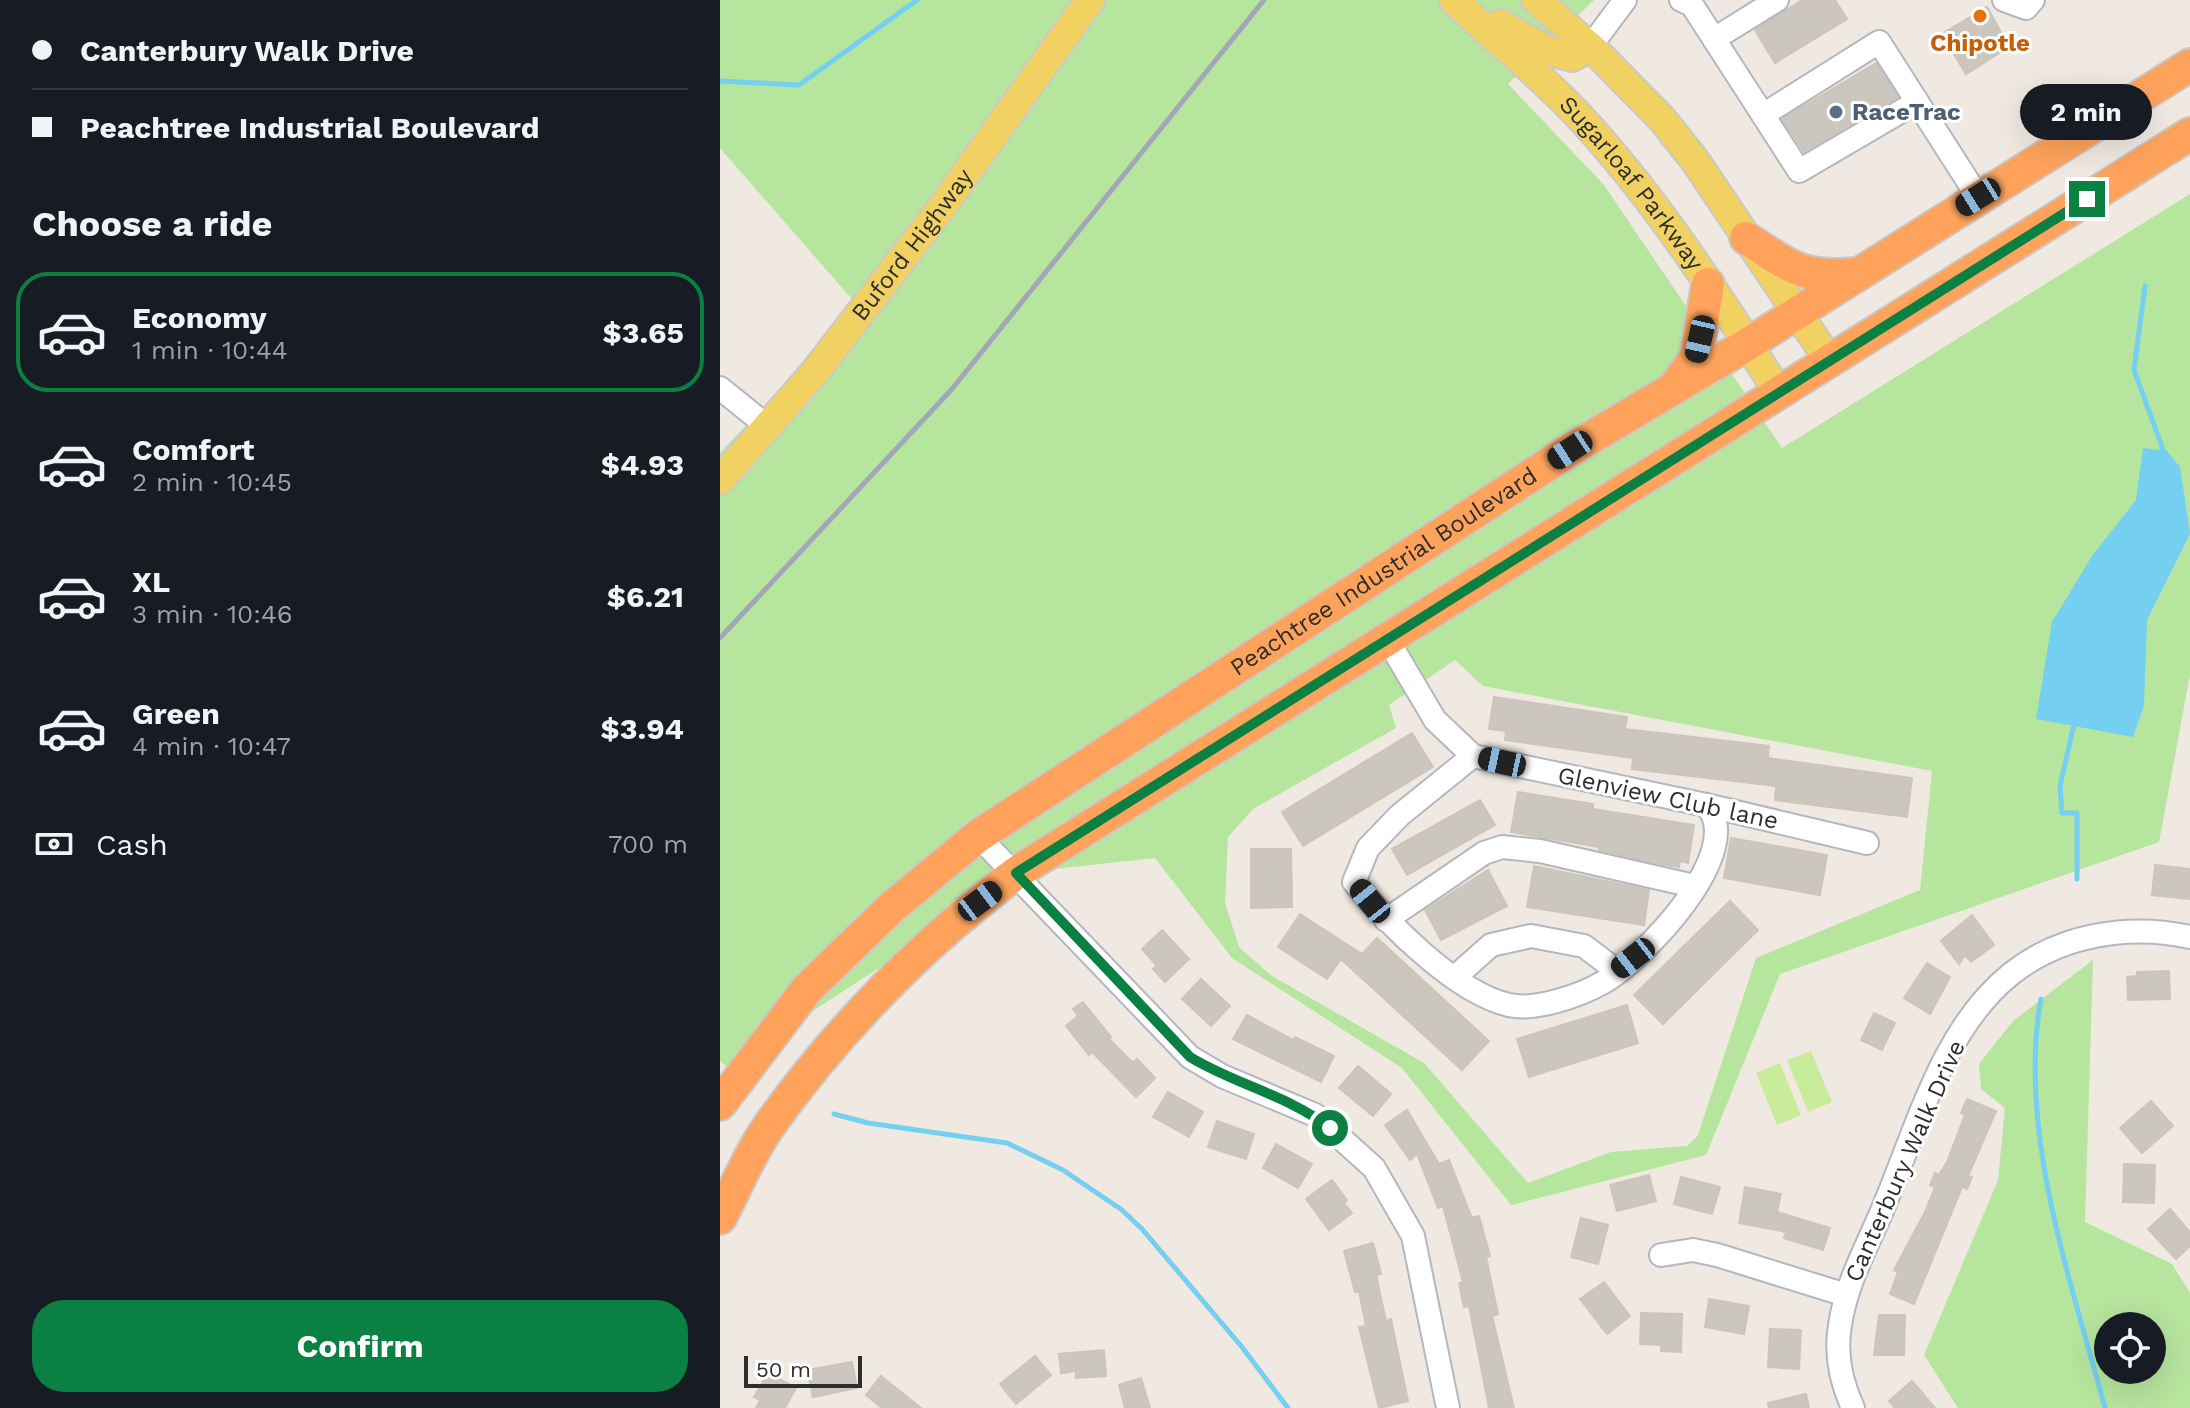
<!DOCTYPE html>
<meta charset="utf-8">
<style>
body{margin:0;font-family:"Work Sans",sans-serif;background:#20242c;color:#f1f3f6;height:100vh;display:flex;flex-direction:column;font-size:30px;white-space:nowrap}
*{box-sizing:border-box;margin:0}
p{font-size:26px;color:#9ea1a6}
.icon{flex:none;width:44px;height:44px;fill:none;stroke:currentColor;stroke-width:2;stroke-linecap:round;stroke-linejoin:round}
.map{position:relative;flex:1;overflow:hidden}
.panel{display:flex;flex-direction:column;background:#171b24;width:720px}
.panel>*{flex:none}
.guide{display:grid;align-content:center;height:176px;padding:0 32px;background:#171b24}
.controls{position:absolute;left:1374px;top:1312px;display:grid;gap:16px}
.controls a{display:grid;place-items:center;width:72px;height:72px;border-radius:50%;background:#171b24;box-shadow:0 8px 32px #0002;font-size:40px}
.scale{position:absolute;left:24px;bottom:20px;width:118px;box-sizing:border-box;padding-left:8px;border:4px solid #2e2e2e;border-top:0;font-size:22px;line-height:28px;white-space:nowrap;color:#2e2e2e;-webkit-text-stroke:6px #fff;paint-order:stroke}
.end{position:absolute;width:36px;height:36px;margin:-18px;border:10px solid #0b8043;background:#fff;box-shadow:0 0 0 4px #fff}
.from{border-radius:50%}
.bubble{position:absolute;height:56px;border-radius:28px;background:#171b24;box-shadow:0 8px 32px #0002;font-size:26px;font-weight:700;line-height:56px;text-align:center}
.car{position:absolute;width:24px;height:48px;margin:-24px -12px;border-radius:10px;box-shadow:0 0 6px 2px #0007;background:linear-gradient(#222 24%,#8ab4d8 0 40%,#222 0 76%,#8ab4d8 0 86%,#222 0)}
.guide b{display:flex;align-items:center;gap:28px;height:76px;font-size:30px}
.guide b+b{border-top:2px solid #363941}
.guide i{width:20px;height:20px;background:#f1f3f6}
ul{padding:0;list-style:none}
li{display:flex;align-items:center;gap:24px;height:120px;margin:0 16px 12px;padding:0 16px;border:4px solid transparent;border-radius:32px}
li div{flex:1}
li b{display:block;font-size:30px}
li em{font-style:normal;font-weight:700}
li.current{border-color:#0b8043}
li>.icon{width:72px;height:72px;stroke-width:1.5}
h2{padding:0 32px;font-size:36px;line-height:96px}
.pay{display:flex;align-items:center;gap:20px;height:88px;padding:0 32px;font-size:30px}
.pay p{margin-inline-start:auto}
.primary-button{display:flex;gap:16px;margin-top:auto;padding:16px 32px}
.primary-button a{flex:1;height:92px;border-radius:32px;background:#0b8043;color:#fff;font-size:32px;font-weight:700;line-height:92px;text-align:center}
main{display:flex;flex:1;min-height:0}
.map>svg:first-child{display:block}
.green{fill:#b6e59e;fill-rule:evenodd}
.pitch{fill:#c9ec9a}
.water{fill:#75cff0}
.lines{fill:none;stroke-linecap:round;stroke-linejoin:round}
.stream{stroke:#75cff0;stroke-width:5}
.building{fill:#cbc7bf;stroke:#cbc5ba;stroke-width:2}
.minor-casing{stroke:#b4b7c1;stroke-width:26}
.major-casing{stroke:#c9c9c9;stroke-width:32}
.highway-casing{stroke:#c9c9c9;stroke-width:36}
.minor{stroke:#fff;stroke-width:22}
.major{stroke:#f2d163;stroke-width:28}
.highway{stroke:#ffa35c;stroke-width:32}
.rail{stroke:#a3a6b8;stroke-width:5}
.route{stroke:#0b8043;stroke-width:10}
.food-dot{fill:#e8710a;stroke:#fff;stroke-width:3}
.service-dot{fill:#5c6f8a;stroke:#fff;stroke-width:3}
.labels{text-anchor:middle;stroke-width:6;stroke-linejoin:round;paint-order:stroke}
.food-label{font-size:24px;font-weight:bold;fill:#c56008;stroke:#fff}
.service-label{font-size:24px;font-weight:bold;fill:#4e5e75;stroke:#fff;text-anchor:start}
.street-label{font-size:24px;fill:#2e2e2e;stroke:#fff}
</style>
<main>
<section class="panel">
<div class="guide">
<b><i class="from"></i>Canterbury Walk Drive</b>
<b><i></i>Peachtree Industrial Boulevard</b>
</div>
<h2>Choose a ride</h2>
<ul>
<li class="current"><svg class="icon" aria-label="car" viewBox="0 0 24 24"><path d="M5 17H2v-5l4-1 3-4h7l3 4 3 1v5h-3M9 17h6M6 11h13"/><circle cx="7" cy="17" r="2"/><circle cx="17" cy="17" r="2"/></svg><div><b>Economy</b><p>1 min · 10:44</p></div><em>$3.65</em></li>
<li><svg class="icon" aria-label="car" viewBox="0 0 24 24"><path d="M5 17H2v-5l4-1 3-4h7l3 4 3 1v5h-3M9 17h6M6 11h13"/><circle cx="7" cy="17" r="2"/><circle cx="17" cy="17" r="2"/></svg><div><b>Comfort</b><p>2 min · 10:45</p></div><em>$4.93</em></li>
<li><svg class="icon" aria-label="car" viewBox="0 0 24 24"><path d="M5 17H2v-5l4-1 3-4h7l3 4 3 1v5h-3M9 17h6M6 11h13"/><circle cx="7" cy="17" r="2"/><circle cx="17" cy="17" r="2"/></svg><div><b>XL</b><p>3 min · 10:46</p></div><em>$6.21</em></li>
<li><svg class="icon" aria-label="car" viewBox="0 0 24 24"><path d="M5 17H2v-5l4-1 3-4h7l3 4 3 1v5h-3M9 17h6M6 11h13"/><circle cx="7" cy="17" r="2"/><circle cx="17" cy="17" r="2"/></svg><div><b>Green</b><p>4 min · 10:47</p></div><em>$3.94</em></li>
</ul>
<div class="pay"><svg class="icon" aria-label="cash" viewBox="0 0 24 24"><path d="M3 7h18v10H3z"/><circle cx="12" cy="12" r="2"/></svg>Cash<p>700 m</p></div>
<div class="primary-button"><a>Confirm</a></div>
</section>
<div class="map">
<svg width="1470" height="1408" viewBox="0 0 1470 1408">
<rect width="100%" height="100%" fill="#efe9e1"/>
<g class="green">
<path d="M0,0H874L788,84L884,185L1062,448L1470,194V675L1439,842L1060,974L986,1155L791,1205L682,1068L512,958L435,858L306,872L7,1067L0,1061V453L138,306L0,148ZM735,660L763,686L1212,771L1200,890L1036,958L978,1135L967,1146L891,1152L808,1183L704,1063L552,976L519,947L505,903L508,837L533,809L676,728L669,705Z"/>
<path d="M1373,960L1365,1222L1452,1264L1470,1293V1408H1238L1204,1355L1278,1180L1285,1108L1261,1089L1259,1064L1293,1021ZM1432,1326V1370H1388V1326Z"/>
</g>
<g class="pitch">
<polygon points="1091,1051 1112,1102 1088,1112 1067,1060"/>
<polygon points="1060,1063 1081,1115 1057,1125 1036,1073"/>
</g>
<polygon class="water" points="1423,448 1447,451 1460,467 1470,534 1427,620 1424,706 1413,737 1316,719 1332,622 1372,556 1416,500"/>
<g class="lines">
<g class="stream">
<polyline points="0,81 79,85 197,0"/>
<polyline points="1425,286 1414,370 1445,455"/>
<polyline points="1355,720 1340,786 1342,813 1357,813 1357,879"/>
<path d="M1321,999C1297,1132 1351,1280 1385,1408"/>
<polyline points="114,1114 148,1123 287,1143 343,1170 402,1210 422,1229 522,1347 568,1408"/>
</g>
</g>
<g class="building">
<polygon points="1082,0 1115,0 1127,19 1055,63 1035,30"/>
<polygon points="1267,7 1289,47 1246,74 1222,34"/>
<polygon points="1156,63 1178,97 1084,152 1062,119"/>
<polygon points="774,697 907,717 905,729 1049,746 1048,758 1192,778 1187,817 1055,800 1056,786 912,769 913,758 785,740 786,731 769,729"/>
<polygon points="692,733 713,767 583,846 562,812"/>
<polygon points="798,792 873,804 873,809 974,825 968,863 960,861 959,867 934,863 879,850 879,847 791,832"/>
<polygon points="760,800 775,825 687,875 672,849"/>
<polygon points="1011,838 1107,855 1100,895 1004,878"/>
<polygon points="531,849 571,849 572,907 531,908"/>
<polygon points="1435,865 1470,869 1470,899 1432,895"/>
<polygon points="814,866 929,890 924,925 807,907"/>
<polygon points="768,870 787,906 721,940 705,910"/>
<polygon points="1010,901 1038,930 943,1024 914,995"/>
<polygon points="580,914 642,954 657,938 769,1041 742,1070 621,959 607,979 558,947"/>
<polygon points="1252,915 1274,945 1251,962 1245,955 1239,964 1221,941"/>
<polygon points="442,930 469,959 445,982 433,969 437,966 422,949"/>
<polygon points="1207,963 1230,977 1210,1014 1184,998"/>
<polygon points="1449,971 1450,999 1408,1000 1407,977 1417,976 1417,972"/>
<polygon points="481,979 510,1006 491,1026 462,999"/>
<polygon points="363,1002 391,1037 389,1039 413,1063 417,1059 435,1078 416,1097 372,1052 369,1055 346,1026 358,1016 353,1009"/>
<polygon points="907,1005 918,1043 809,1077 797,1039"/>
<polygon points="1154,1013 1175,1023 1162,1050 1141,1040"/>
<polygon points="527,1015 573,1040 575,1037 614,1056 601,1082 513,1039"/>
<polygon points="638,1066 671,1094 653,1116 619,1088"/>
<polygon points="448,1092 483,1112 469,1137 433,1117"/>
<polygon points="1247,1099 1276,1111 1248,1176 1252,1177 1247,1189 1242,1187 1194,1304 1170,1294 1178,1272 1174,1270 1205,1212 1215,1187 1210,1185 1215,1173 1219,1175 1227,1162 1245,1115 1241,1113"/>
<polygon points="1431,1101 1453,1126 1422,1153 1400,1128"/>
<polygon points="687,1110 719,1164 729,1160 752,1218 759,1216 770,1256 766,1257 778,1314 772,1316 794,1408 769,1408 749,1306 744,1307 739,1283 743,1282 723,1206 718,1208 697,1154 690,1160 665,1125"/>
<polygon points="497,1121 534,1134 526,1159 488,1147"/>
<polygon points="556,1144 592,1164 578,1188 543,1168"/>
<polygon points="1404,1164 1435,1165 1434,1203 1403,1202"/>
<polygon points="929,1175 936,1201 897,1211 890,1185"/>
<polygon points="961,1177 1000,1187 992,1214 954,1204"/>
<polygon points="612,1180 627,1200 624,1203 632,1213 609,1230 586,1199"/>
<polygon points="1025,1187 1061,1194 1057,1212 1110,1228 1103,1250 1064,1238 1066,1232 1019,1223"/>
<polygon points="1450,1209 1470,1232 1470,1246 1456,1259 1428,1229"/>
<polygon points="861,1218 888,1225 878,1264 851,1257"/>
<polygon points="653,1243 661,1274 657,1275 658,1285 666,1321 671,1319 688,1401 659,1408 639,1327 646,1326 639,1291 635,1292 624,1251"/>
<polygon points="884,1282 910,1316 887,1334 860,1299"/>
<polygon points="989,1299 1029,1306 1024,1334 985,1327"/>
<polygon points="921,1313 962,1314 961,1352 941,1351 941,1345 920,1344"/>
<polygon points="1159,1315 1185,1315 1184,1355 1154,1355"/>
<polygon points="1050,1329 1081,1330 1079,1369 1048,1367"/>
<polygon points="384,1350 386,1376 356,1378 356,1371 341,1373 339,1354"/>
<polygon points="315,1356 331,1375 296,1404 280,1384"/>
<polygon points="132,1362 137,1388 93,1397 87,1370"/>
<polygon points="48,1373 76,1388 65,1408 36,1408 40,1400 34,1397"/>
<polygon points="161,1376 201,1408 162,1408 146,1395"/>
<polygon points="421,1378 430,1408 405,1408 399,1385"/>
<polygon points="1192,1381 1215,1408 1175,1408 1169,1401"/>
<polygon points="1086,1394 1089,1408 1049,1408 1048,1403"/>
</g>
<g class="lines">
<defs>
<g id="minor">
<polyline points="961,0 972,5 1043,115 1159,42 1258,197"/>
<polyline points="1284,0 1306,8 1313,0"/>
<polyline points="994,39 1057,0"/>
<polyline points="870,47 905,0"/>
<polyline points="1043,115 1079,171 1197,102"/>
<polyline points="0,388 47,426"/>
<polyline points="666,637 715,720 753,756 986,805 1147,843"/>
<path d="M753,756L680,815L648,848L634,882C668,924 736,993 789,1005C815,1011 859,996 882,983C922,961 1029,850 986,805"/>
<polyline points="258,836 470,1057 502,1076 595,1115 654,1168 693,1236 728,1408"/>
<polyline points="666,920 764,853 782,847 820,851 974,886"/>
<polyline points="735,977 771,945 811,936 864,946 897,971"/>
<polyline points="941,1255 973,1250 997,1255 1126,1295"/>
<path d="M1133,1408C1121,1382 1115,1354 1120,1325C1126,1283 1148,1245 1164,1206C1197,1128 1223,1028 1291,974C1341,934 1409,924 1470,937"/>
</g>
<g id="major">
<path id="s1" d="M734,0C775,40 820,74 859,116C935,198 999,296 1058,392"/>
<polyline points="816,0 874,50 942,119 976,162 1109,360"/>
<polyline points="780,24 829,51 852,57 870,47"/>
<path id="s2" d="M0,480L94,373L219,211L370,0"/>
</g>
<g id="highway">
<path d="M1026,238C1069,266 1082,279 1135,274"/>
<polyline points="958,382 976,357 988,284"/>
<path id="s3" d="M0,1104L87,989L172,907L258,836L850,450L1028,344L1470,65"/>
<path d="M0,1218C16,1188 29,1154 49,1126C118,1029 201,945 296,873L1470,134"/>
</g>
</defs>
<use href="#minor" class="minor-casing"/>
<use href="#major" class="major-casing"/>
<use href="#highway" class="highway-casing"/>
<use href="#minor" class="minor"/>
<use href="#major" class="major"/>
<use href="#highway" class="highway"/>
<polyline class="rail" points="0,638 232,389 544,0"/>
</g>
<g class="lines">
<path class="route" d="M610,1128C570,1096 514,1084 470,1057L296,873L1367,199"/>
</g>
<circle class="food-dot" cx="1260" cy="16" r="8"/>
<circle class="service-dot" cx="1116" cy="112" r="8"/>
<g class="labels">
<g class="food-label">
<text x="1260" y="51">Chipotle</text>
</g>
<g class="service-label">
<text x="1132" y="120">RaceTrac</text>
</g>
<g class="street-label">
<text dy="8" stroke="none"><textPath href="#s1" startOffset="256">Sugarloaf Parkway</textPath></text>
<text dy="8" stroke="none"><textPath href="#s2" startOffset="304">Buford Highway</textPath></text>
<text dy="8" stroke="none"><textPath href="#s3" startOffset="858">Peachtree Industrial Boulevard</textPath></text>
<text transform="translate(948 798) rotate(12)" y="8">Glenview Club lane</text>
<text transform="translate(1185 1161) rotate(-66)" y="8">Canterbury Walk Drive</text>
</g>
</g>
</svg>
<div class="controls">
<a><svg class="icon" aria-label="locate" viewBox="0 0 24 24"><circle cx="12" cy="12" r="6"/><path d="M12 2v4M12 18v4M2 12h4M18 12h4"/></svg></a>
</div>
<div class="scale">50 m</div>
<i class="end from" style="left:610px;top:1128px"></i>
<i class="end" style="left:1367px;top:199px"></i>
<div class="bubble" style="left:1300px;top:84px;width:132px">2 min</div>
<i class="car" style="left:1258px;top:197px;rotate:238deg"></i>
<i class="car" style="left:980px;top:339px;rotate:193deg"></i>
<i class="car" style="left:850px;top:450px;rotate:237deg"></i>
<i class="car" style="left:782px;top:762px;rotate:282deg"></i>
<i class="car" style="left:260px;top:901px;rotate:53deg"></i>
<i class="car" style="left:650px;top:901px;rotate:321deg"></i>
<i class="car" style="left:913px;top:958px;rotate:232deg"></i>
</div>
</main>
